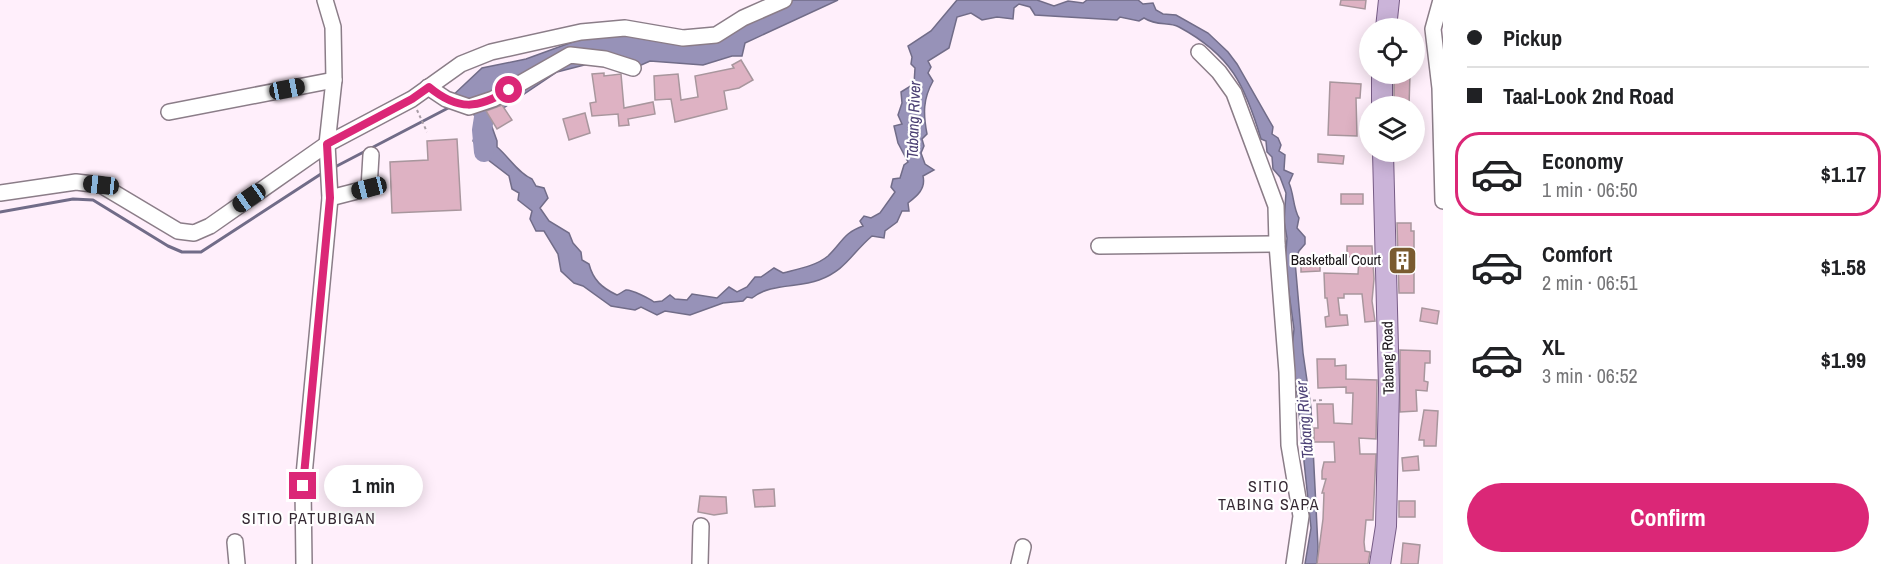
<!DOCTYPE html>
<meta charset="utf-8">
<style>
body{margin:0;font-family:"Archivo Narrow",sans-serif;background:#f2f2f2;color:#202124;height:100vh;display:flex;flex-direction:column;font-size:22px;white-space:nowrap}
*{box-sizing:border-box;margin:0}
p{font-size:20px;color:#757577}
.icon{flex:none;width:33px;height:33px;fill:none;stroke:currentColor;stroke-width:2;stroke-linecap:round;stroke-linejoin:round}
.map{position:relative;flex:1;overflow:hidden}
.drawer{display:flex;flex-direction:column;background:#fff;width:450px}
.drawer>*{flex:none}
.hud{display:grid;align-content:center;height:132px;padding:0 24px;background:#fff}
.fabs{position:absolute;left:1359px;top:18px;display:grid;gap:12px}
.fabs a{display:grid;place-items:center;width:66px;height:66px;border-radius:50%;background:#fff;box-shadow:0 3px 15px #0003;font-size:30px}
.end{position:absolute;width:27px;height:27px;margin:-14px;border:8px solid #db2777;background:#fff;box-shadow:0 0 0 3px #fff}
.from{border-radius:50%}
.bubble{position:absolute;height:42px;border-radius:21px;background:#fff;box-shadow:0 3px 15px #0003;font-size:20px;font-weight:800;line-height:42px;text-align:center}
.car{position:absolute;width:18px;height:36px;margin:-18px -9px;border-radius:8px;box-shadow:0 0 4px 2px #0007;background:linear-gradient(#222 24%,#8ab4d8 0 40%,#222 0 76%,#8ab4d8 0 86%,#222 0)}
.hud b{display:flex;align-items:center;gap:21px;height:57px;font-size:22px}
.hud b+b{border-top:2px solid #e0e0e0}
.hud i{width:15px;height:15px;background:#202124}
ul{padding:0;list-style:none}
li{display:flex;align-items:center;gap:18px;height:84px;margin:0 12px 9px;padding:0 12px;border:3px solid transparent;border-radius:24px}
li div{flex:1}
li b{display:block;font-size:22px}
li em{font-style:normal;font-weight:800}
li.selected{border-color:#db2777}
li>.icon{width:54px;height:54px;stroke-width:1.5}
.primary-button{display:flex;gap:12px;margin-top:auto;padding:12px 24px}
.primary-button a{flex:1;height:69px;border-radius:36px;background:#db2777;color:#fff;font-size:24px;font-weight:800;line-height:69px;text-align:center}
main{display:flex;flex:1;min-height:0}
.map>svg:first-child{display:block}
.water{fill:#9792b8;stroke:#716c88;stroke-width:1.5}
.lines{fill:none;stroke-linecap:round;stroke-linejoin:round}
.stream{stroke:#716c88;stroke-width:3}
.river{stroke:#9792b8;stroke-width:20}
.building{fill:#deb2c3;stroke:#a8969d;stroke-width:1.5}
.minor-casing{stroke:#8b7d88;stroke-width:18}
.major-casing{stroke:#765b85;stroke-width:22}
.path{stroke:#a99da6;stroke-width:2;stroke-dasharray:3 3;stroke-linecap:butt}
.minor{stroke:#fff;stroke-width:15}
.major{stroke:#cbb4d9;stroke-width:20}
.route{stroke:#db2777;stroke-width:8}
.labels{text-anchor:middle;stroke-width:4.5;stroke-linejoin:round;paint-order:stroke}
.poi-label{font-size:15px;fill:#181317;stroke:#fff;text-anchor:end}
.street-label{font-size:15px;fill:#181317;stroke:#fff}
.water-label{font-size:16px;font-style:italic;fill:#4c4175;stroke:#fff}
.neighbourhood-label{font-size:16px;letter-spacing:1.5px;fill:#352933;stroke:#fff}
</style>
<main>
<div class="map">
<svg width="1443" height="564" viewBox="0 0 1443 564">
<rect width="100%" height="100%" fill="#ffeffb"/>
<g class="water">
<polygon points="788,0 838,0 745,43 742,56 732,56 703,65 650,61 639,66 596,62 557,72 490,117 474,115 472,111 450,98 482,68 526,59 589,36 629,33 688,42"/>
<path d="M957,0H1037L1054,6L1068,1L1083,3L1087,0H1138L1143,4L1153,3L1156,10L1163,14L1176,15L1208,33L1228,52L1237,64L1273,127L1272,134L1278,138L1281,145L1279,151L1285,155L1284,170L1293,174L1289,183C1294,194 1293,208 1299,218L1297,228L1305,237V244L1299,251L1295,261L1303,353L1311,408L1318,547L1317,564H1305L1311,528L1292,347L1294,329L1285,264L1287,238L1284,221L1286,193L1280,177L1273,169L1272,157L1267,152L1266,141L1261,139C1245,85 1231,55 1179,27C1168,21 1158,27 1144,18L1139,21L1120,17L1117,20L1035,15L1030,7L1019,4L1014,8L1013,19L997,17L982,20L971,13L957,17L949,48L928,61L931,67L928,73L933,81C923,99 923,113 927,134L922,139L924,146L921,153L925,164L934,170L923,176C926,189 917,196 908,203L909,211H902L897,222L885,231L884,238L872,236C851,254 846,270 819,280C798,288 770,283 752,298L747,297L743,301L723,303L690,315L665,311L657,315L641,307L635,310L611,306L583,286L574,283L561,271L558,254L544,231H536L530,219L532,211L518,200L519,193L512,189L509,176L483,156L473,141L479,125L492,127L497,141V147C509,157 518,173 532,179L536,186L544,188L548,198L540,208L549,221L569,233L573,243L581,252L582,260L589,264C593,280 602,288 617,295C620,294 623,291 626,290C631,289 650,299 654,302L662,301L670,295L675,299L687,300L692,294L717,298L729,287L737,292L747,287L755,277H761L774,268L783,273C798,269 816,266 828,256C842,243 843,233 863,226L860,221L864,216L871,218L880,213L895,192L891,187L893,179L900,178L904,165L908,162L898,143L894,126L902,124L898,115L902,103L901,92L914,84L915,68L911,64L912,57L908,46L931,31Z"/>
</g>
<g class="lines">
<g class="stream">
<polyline points="333,168 452,106"/>
<polyline points="0,212 73,199 93,200 168,246 182,252 201,252 324,172"/>
</g>
<polyline class="river" points="484,152 482,130 488,92"/>
</g>
<g class="building">
<polygon points="1341,0 1366,0 1365,9 1340,5"/>
<polygon points="741,60 753,80 739,88 724,91 727,109 675,122 671,99 655,100 654,76 678,74 681,100 698,97 695,76 734,68 732,65"/>
<polygon points="604,73 604,76 621,74 624,108 653,102 655,114 628,119 629,125 619,126 618,114 592,116 590,103 596,102 592,74"/>
<polygon points="1394,74 1410,74 1409,106 1394,106"/>
<polygon points="1330,82 1361,84 1360,98 1356,98 1357,136 1328,135"/>
<polygon points="502,105 512,120 497,129 486,111"/>
<polygon points="585,113 590,133 569,140 563,119"/>
<polygon points="457,139 461,210 392,213 390,162 428,160 427,141"/>
<polygon points="1318,154 1344,156 1343,164 1318,162"/>
<rect x="1341" y="194" width="22" height="10"/>
<polygon points="1397,223 1411,223 1411,231 1414,231 1414,293 1399,293"/>
<polygon points="1347,246 1372,246 1374,279 1372,301 1375,321 1365,322 1362,294 1344,294 1344,298 1338,298 1340,315 1347,315 1348,325 1326,327 1325,317 1329,316 1327,298 1325,298 1324,273 1358,274 1359,257 1347,257"/>
<polygon points="1320,259 1320,271 1301,272 1301,260"/>
<polygon points="1422,308 1439,311 1437,324 1420,321"/>
<polygon points="1400,350 1430,351 1430,363 1425,363 1424,381 1428,382 1427,391 1416,390 1417,411 1400,412"/>
<polygon points="1317,359 1335,359 1335,366 1346,365 1346,379 1377,380 1376,439 1359,438 1360,454 1376,454 1373,520 1366,520 1364,542 1365,551 1370,552 1368,564 1317,564 1323,519 1324,493 1322,493 1326,479 1322,479 1322,471 1324,462 1335,462 1334,442 1314,442 1314,428 1318,428 1317,404 1333,404 1334,423 1352,424 1353,393 1346,393 1346,387 1318,388"/>
<polygon points="1424,410 1438,411 1436,446 1424,446 1424,440 1419,440"/>
<polygon points="1418,456 1419,470 1403,471 1402,458"/>
<polygon points="774,489 775,506 755,507 753,490"/>
<polygon points="700,496 726,497 727,513 714,515 698,512"/>
<rect x="1399" y="501" width="16" height="16"/>
<polygon points="1403,543 1420,545 1418,564 1401,564"/>
</g>
<g class="lines">
<defs>
<g id="minor">
<polyline points="1441,0 1433,29 1440,88 1443,201"/>
<polyline points="1199,52 1219,72 1234,93 1276,206 1277,244 1287,372 1289,445 1301,516 1294,564"/>
<polyline points="428,87 446,99 469,107 493,99 570,55 605,59 633,68"/>
<polyline points="169,112 334,80"/>
<polyline points="0,193 76,182 101,185 178,231 194,233 210,226 327,144 412,99 461,64 491,52 581,32 625,28 683,38 716,35 743,18 784,0"/>
<polyline points="330,198 369,188 371,155"/>
<polyline points="1099,246 1277,244"/>
<polyline points="235,542 237,564"/>
<polyline points="304,564 303,486 330,198 327,144 334,80 333,27 325,0"/>
<polyline points="700,564 701,526"/>
<polyline points="1019,564 1023,547"/>
</g>
<g id="major">
<polyline points="1386,28 1389,0"/>
<polyline points="1382,74 1382,106"/>
<polyline points="1380,564 1386,526 1389,388 1383,152"/>
</g>
</defs>
<use href="#minor" class="minor-casing"/>
<use href="#major" class="major-casing"/>
<g class="path">
<polyline points="417,110 427,132"/>
<polyline points="1301,401 1325,400"/>
</g>
<use href="#minor" class="minor"/>
<use href="#major" class="major"/>
</g>
<g class="lines">
<path class="route" d="M303,486L330,198L327,144L412,99L429,87C458,111 478,109 509,90"/>
</g>
<defs>
<symbol id="building-square" viewBox="-11 -11 22 22"><rect x="-9" y="-9" width="18" height="18" rx="4" fill="#7a5b30" stroke="#fff"/><path d="M-4-6H4V6H1V3H-1V6H-4ZM-2.5-4.3h1.7v1.8h-1.7ZM.8-4.3h1.7v1.8H.8ZM-2.5-1h1.7V.8h-1.7ZM.8-1h1.7V.8H.8Z" fill="#fff"/></symbol>
</defs>
<g fill-rule="evenodd">
<use href="#building-square" x="1386" y="244" width="33" height="33"/>
</g>
<g class="labels">
<g class="poi-label">
<text x="1381" y="265">Basketball Court</text>
</g>
<g class="street-label">
<text transform="translate(1388 358) rotate(-91)" y="5">Tabang Road</text>
</g>
<g class="water-label">
<text transform="translate(913 120) rotate(-88)" y="6">Tabang River</text>
<text transform="translate(1304 420) rotate(-95)" y="6">Tabang River</text>
</g>
<g class="neighbourhood-label">
<text x="1269" y="492">SITIO<tspan x="1269" dy="18">TABING SAPA</tspan></text>
<text x="309" y="524">SITIO PATUBIGAN</text>
</g>
</g>
</svg>
<div class="fabs">
<a><svg class="icon" aria-label="locate" viewBox="0 0 24 24"><circle cx="12" cy="12" r="6"/><path d="M12 2v4M12 18v4M2 12h4M18 12h4"/></svg></a>
<a><svg class="icon" aria-label="layers" viewBox="0 0 24 24"><path d="M12 4l9 5-9 5-9-5zM3 14l9 5 9-5"/></svg></a>
</div>
<i class="end from" style="left:509px;top:90px"></i>
<i class="end" style="left:303px;top:486px"></i>
<div class="bubble" style="left:324px;top:465px;width:99px">1 min</div>
<i class="car" style="left:287px;top:89px;rotate:79deg"></i>
<i class="car" style="left:101px;top:185px;rotate:276deg"></i>
<i class="car" style="left:369px;top:188px;rotate:256deg"></i>
<i class="car" style="left:249px;top:198px;rotate:235deg"></i>
</div>
<section class="drawer">
<div class="hud">
<b><i class="from"></i>Pickup</b>
<b><i></i>Taal-Look 2nd Road</b>
</div>
<ul>
<li class="selected"><svg class="icon" aria-label="car" viewBox="0 0 24 24"><path d="M5 17H2v-5l4-1 3-4h7l3 4 3 1v5h-3M9 17h6M6 11h13"/><circle cx="7" cy="17" r="2"/><circle cx="17" cy="17" r="2"/></svg><div><b>Economy</b><p>1 min · 06:50</p></div><em>$1.17</em></li>
<li><svg class="icon" aria-label="car" viewBox="0 0 24 24"><path d="M5 17H2v-5l4-1 3-4h7l3 4 3 1v5h-3M9 17h6M6 11h13"/><circle cx="7" cy="17" r="2"/><circle cx="17" cy="17" r="2"/></svg><div><b>Comfort</b><p>2 min · 06:51</p></div><em>$1.58</em></li>
<li><svg class="icon" aria-label="car" viewBox="0 0 24 24"><path d="M5 17H2v-5l4-1 3-4h7l3 4 3 1v5h-3M9 17h6M6 11h13"/><circle cx="7" cy="17" r="2"/><circle cx="17" cy="17" r="2"/></svg><div><b>XL</b><p>3 min · 06:52</p></div><em>$1.99</em></li>
</ul>
<div class="primary-button"><a>Confirm</a></div>
</section>
</main>
